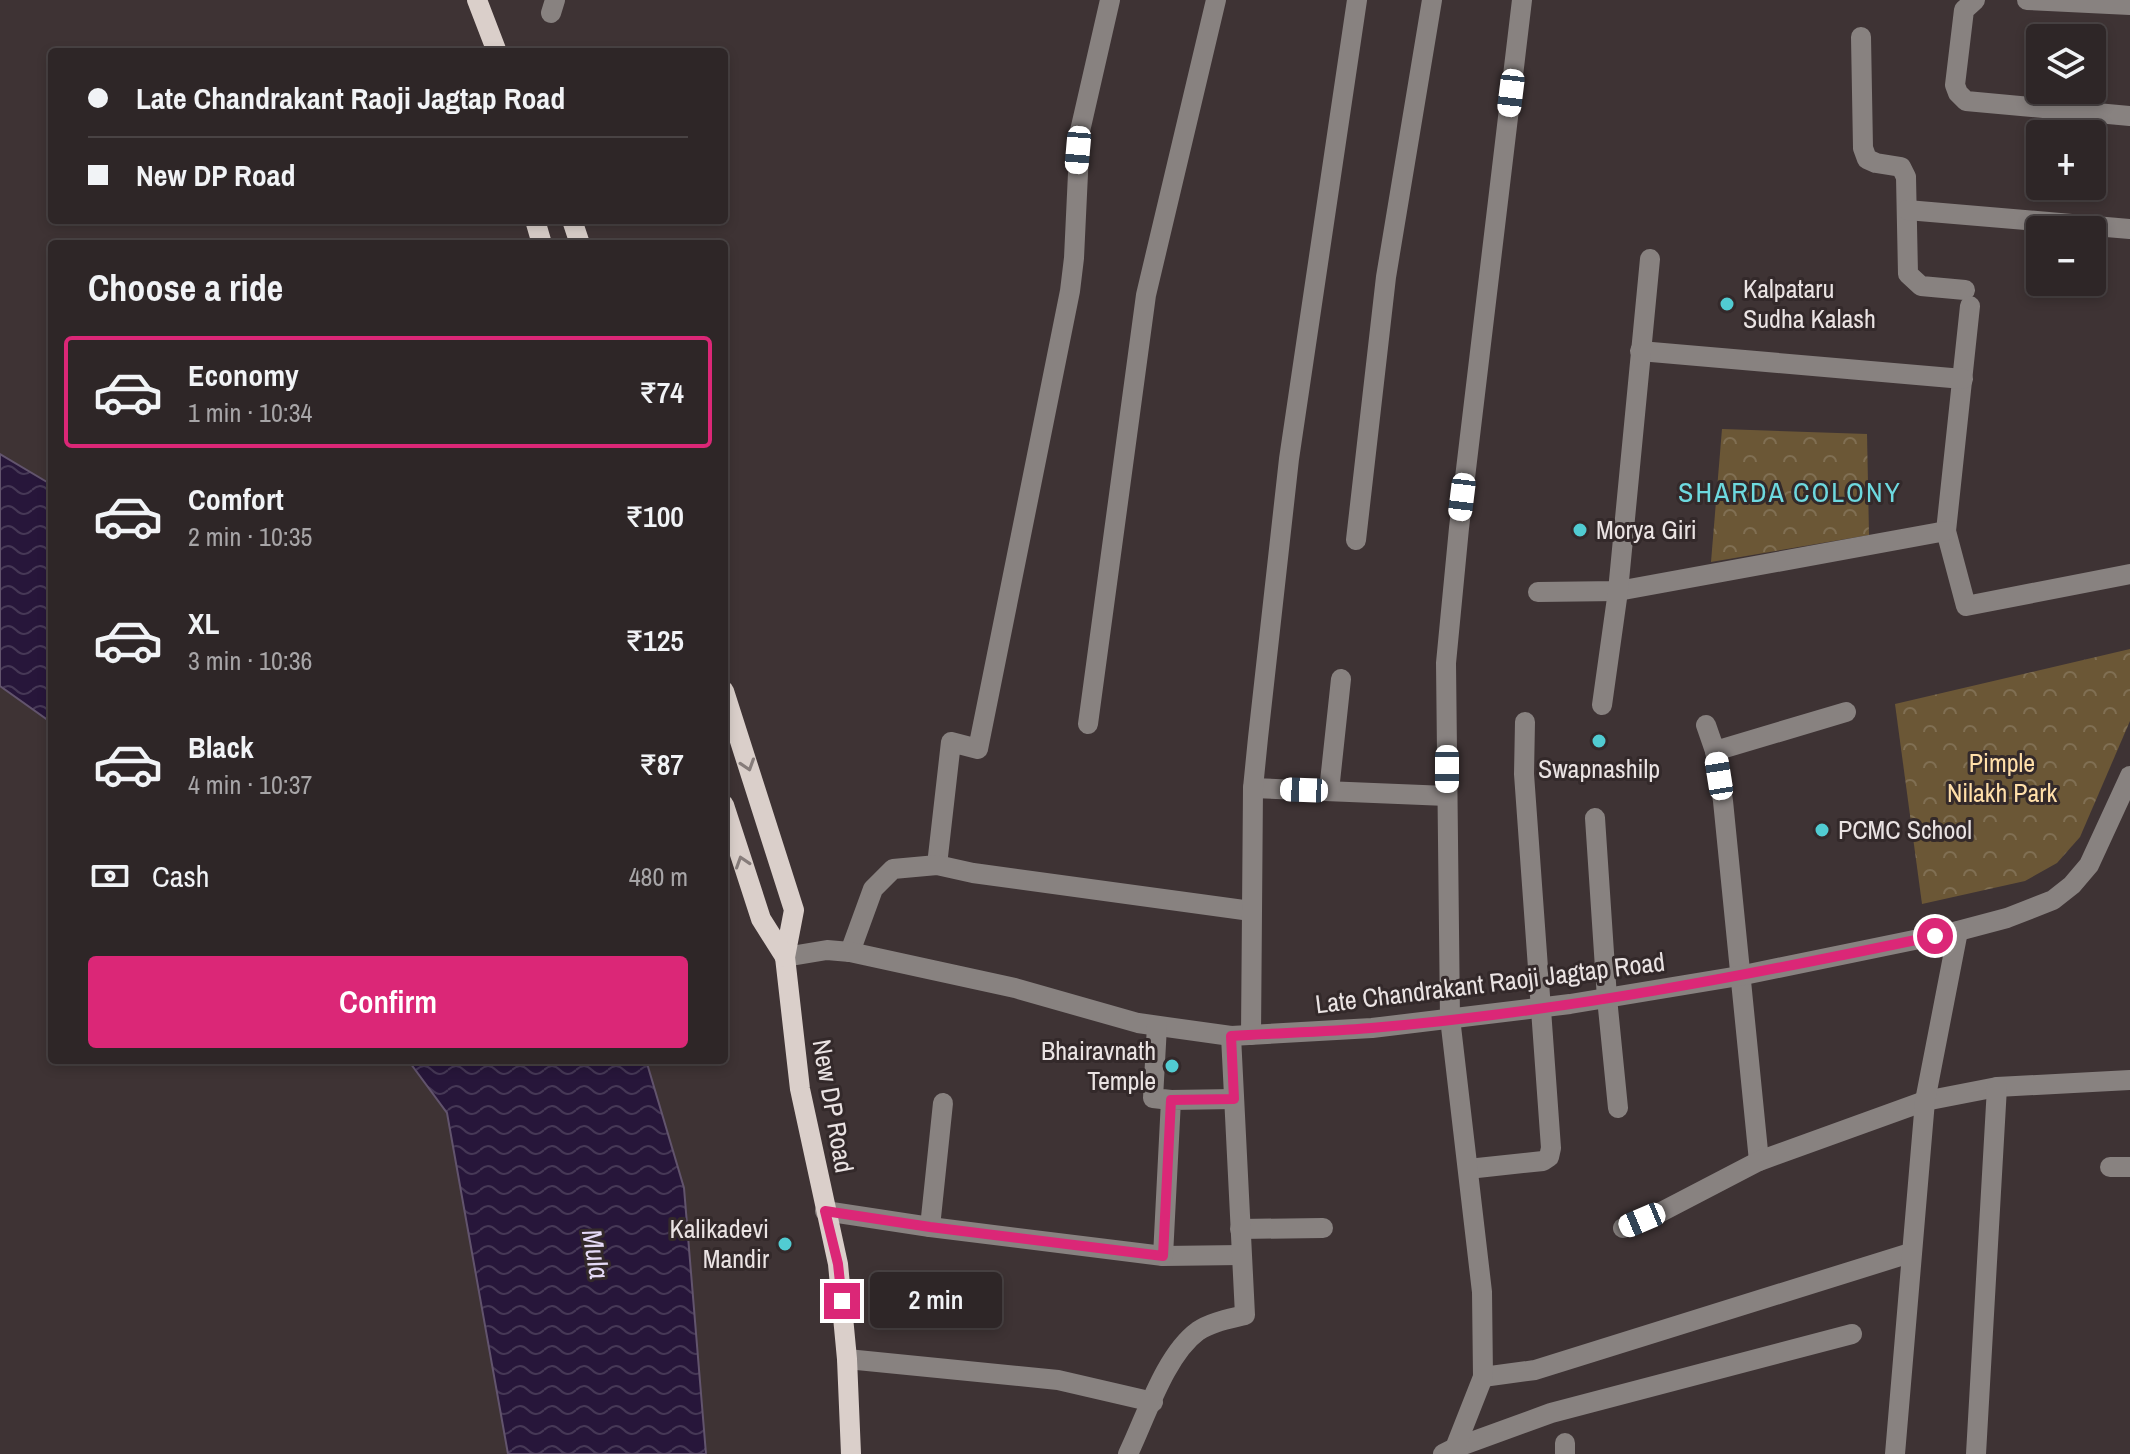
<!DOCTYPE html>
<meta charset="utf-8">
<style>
body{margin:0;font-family:"Archivo Narrow",sans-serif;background:#362e2f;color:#f1f3f6;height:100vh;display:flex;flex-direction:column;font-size:30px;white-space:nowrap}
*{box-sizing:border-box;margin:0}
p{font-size:26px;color:#a7a5a7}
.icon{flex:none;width:44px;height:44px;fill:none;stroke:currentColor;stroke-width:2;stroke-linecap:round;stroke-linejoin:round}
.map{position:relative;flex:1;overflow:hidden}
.drawer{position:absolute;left:48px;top:240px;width:680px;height:824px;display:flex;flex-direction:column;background:#2e2627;border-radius:8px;box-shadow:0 4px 12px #0003,0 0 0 2px #494344}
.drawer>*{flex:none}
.guide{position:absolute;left:48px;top:48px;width:680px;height:176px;border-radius:8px;box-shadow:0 4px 12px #0003,0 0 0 2px #494344;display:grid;align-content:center;height:176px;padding:0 40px;background:#2e2627}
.controls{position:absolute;left:2026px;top:24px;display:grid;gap:16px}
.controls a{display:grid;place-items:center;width:80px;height:80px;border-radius:8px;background:#2e2627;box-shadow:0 4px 12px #0003,0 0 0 2px #494344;font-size:40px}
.end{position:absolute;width:36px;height:36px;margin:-18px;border:10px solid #db2777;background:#fff;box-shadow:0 0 0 4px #fff}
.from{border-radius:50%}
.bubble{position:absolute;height:56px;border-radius:8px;background:#2e2627;box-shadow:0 4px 12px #0003,0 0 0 2px #494344;font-size:26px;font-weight:600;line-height:56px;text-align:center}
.car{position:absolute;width:24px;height:48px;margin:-24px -12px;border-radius:10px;box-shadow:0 0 6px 2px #0007;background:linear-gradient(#fff 24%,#345 0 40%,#fff 0 76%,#345 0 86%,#fff 0)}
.guide b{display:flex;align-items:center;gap:28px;height:76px;font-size:30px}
.guide b+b{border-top:2px solid #494344}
.guide i{width:20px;height:20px;background:#f1f3f6}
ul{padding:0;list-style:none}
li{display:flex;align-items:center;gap:24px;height:112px;margin:0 16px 12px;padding:0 24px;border:4px solid transparent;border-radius:8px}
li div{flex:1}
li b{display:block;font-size:30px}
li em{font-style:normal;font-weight:600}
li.active{border-color:#db2777}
li>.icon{width:72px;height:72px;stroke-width:1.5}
h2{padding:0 40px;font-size:36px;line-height:96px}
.pay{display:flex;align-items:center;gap:20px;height:88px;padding:0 40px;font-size:30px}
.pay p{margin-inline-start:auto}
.cta{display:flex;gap:16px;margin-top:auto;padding:16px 40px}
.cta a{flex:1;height:92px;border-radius:8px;background:#db2777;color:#fff;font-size:32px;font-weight:600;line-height:92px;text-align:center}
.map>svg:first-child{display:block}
.park{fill:url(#park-crowns)}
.water{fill:url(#water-waves);stroke:#62546d;stroke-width:2}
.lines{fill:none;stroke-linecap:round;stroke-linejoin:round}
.minor{stroke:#888280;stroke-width:20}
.major{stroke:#dacfca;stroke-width:20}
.oneway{stroke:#867c7a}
.route{stroke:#db2777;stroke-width:10}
.poi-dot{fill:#51ccd2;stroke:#33292a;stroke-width:3}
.labels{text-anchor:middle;stroke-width:6;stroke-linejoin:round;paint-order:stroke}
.poi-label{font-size:26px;fill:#eae3e3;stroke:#33292a;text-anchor:start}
.park-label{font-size:26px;fill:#ffdfa9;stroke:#33292a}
.street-label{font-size:26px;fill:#eae3e3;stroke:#33292a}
.neighbourhood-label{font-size:28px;letter-spacing:2px;fill:#6dd9df;stroke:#33292a}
.water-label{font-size:28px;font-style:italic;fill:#e5daf6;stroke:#33292a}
</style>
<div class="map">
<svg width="2130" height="1454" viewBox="0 0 2130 1454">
<defs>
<pattern id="park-crowns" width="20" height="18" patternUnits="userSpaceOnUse" patternTransform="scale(2)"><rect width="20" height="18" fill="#6b5736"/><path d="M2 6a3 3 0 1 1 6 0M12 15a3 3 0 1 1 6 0" fill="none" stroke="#806f53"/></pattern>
<pattern id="water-waves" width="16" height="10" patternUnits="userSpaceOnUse" patternTransform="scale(2)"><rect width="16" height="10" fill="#27163a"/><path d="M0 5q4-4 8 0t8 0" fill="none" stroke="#463856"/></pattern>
</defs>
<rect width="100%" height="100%" fill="#3e3334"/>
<g class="park">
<polygon points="1722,429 1867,434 1869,535 1711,562"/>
<polygon points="2130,649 2130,721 2080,837 2057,863 2025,881 1922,904 1895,704"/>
</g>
<g class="water">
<polygon points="0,454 52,485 52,723 0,686"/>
<polygon points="408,1060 646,1060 684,1188 706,1454 508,1454 447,1113"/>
</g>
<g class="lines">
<g class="minor">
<polyline points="1975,0 1964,10 1955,85 1958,93 1966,101 2130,116"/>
<polyline points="2027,0 2130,5"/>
<polyline points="551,13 555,0"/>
<polyline points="1861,37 1863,148 1867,159 1876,163 1901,167 1906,177 1908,274 1921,286 1965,290"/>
<polyline points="1907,210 2130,229"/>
<polyline points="1970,306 1946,531 1966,606 2130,574"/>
<polyline points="1640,351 1963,379"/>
<polyline points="1356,540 1386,277 1432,0"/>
<polyline points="1538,592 1618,591 1946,531"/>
<polyline points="1602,705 1618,591 1650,259"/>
<polyline points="1088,724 1146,295 1216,0"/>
<polyline points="1706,725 1715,751 1846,712"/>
<polyline points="1715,751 1723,801 1759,1161"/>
<polyline points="1253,788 1447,796"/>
<polyline points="1329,791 1341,679"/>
<polyline points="1595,818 1607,998 1618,1108"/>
<polyline points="937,865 951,742 978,749 1070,291 1074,258 1080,131 1110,0"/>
<polyline points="850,952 873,889 893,869 937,865 973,873 1251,911"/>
<polyline points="785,957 827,950 850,952 1015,988 1138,1023 1231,1036 1372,1028 1570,1004 1739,976 1958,931 2007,918 2053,900 2072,885 2089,865 2130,776"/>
<polyline points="1157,1026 1153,1098 1171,1100"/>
<polyline points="1251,1035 1253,788 1258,738 1289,459 1357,0"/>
<polyline points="2110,1167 2130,1167"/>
<polyline points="1468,1169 1543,1161 1549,1157 1551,1148 1524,774 1525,722"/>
<polyline points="825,1211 930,1227 1163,1256 1241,1255"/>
<polyline points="930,1227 943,1103"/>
<polyline points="1623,1228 1661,1212 1759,1161 1925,1101 1997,1087 2130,1080"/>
<polyline points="1240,1229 1323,1228"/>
<polyline points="1163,1256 1171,1100 1234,1099"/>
<polyline points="847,1359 1058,1380 1153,1402"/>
<polyline points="1483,1377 1535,1370 1910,1253"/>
<polyline points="1455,1448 1551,1413 1852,1334"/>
<path d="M1128,1454C1146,1417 1165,1355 1198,1331C1211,1322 1229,1319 1245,1315L1231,1036"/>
<polyline points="1443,1454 1455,1448 1483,1377 1482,1292 1450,1018 1446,663 1459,528 1522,0"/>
<polyline points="1565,1454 1565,1443"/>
<polyline points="1895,1454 1925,1101 1958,931"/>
<polyline points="1976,1454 1997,1087"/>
</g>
<g class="major">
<polyline points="477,0 497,52"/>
<polyline points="535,220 542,244"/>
<polyline points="572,220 580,244"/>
<polyline points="724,691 794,910 785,957 800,1089 838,1264 847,1359 851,1454"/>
<polyline points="724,805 761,919 785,957"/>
</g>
</g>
<defs><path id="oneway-chevron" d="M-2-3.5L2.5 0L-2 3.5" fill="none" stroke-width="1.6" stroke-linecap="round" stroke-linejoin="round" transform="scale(2)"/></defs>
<g class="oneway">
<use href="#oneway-chevron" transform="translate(748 765) rotate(72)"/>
<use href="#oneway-chevron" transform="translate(742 862) rotate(-108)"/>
</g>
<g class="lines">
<path class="route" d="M842,1301L838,1264L825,1211L930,1227L1163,1256L1171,1100L1234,1099L1231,1036C1277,1033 1324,1032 1371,1028C1561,1012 1749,975 1935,936"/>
</g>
<g class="poi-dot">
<circle cx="1727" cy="304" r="8"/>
<circle cx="1580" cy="530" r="8"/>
<circle cx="1599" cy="741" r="8"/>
<circle cx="1822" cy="830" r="8"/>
<circle cx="1172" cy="1066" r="8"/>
<circle cx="785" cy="1244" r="8"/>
</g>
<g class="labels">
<g class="poi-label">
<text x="1743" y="298">Kalpataru<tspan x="1743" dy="30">Sudha Kalash</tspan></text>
<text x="1596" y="539">Morya Giri</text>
<text x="1599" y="778" text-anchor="middle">Swapnashilp</text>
<text x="1838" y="839">PCMC School</text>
<text x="1156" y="1060" text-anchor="end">Bhairavnath<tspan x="1156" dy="30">Temple</tspan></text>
<text x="769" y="1238" text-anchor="end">Kalikadevi<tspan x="769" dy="30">Mandir</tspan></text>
</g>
<g class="park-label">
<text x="2002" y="772">Pimple<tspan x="2002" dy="30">Nilakh Park</tspan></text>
</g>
<g class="street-label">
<text transform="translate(1490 983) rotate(-7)" y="9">Late Chandrakant Raoji Jagtap Road</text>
<text transform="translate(833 1106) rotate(80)" y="9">New DP Road</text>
</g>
<g class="neighbourhood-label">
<text x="1790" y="502">SHARDA COLONY</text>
</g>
<g class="water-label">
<text transform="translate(596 1254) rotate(80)" y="10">Mula</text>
</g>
</g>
</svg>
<div class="controls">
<a><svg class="icon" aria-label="layers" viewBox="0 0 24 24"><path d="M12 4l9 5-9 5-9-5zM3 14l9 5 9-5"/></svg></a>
<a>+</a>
<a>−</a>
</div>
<i class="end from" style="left:1935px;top:936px"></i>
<i class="end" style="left:842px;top:1301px"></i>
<div class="bubble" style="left:870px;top:1272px;width:132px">2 min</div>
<i class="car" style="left:1511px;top:93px;rotate:187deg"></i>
<i class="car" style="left:1078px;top:150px;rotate:185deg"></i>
<i class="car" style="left:1462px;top:497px;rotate:187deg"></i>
<i class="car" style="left:1447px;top:769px;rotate:180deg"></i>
<i class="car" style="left:1719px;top:776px;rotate:351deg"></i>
<i class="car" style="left:1304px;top:790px;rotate:272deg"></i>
<i class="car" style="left:1642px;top:1220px;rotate:247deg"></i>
<div class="guide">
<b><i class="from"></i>Late Chandrakant Raoji Jagtap Road</b>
<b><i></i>New DP Road</b>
</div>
<section class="drawer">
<h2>Choose a ride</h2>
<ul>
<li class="active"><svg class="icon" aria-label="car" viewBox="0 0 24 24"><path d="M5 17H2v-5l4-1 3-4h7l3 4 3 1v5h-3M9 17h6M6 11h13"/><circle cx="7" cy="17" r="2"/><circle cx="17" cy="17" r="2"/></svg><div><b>Economy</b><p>1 min · 10:34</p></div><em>₹74</em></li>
<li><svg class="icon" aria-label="car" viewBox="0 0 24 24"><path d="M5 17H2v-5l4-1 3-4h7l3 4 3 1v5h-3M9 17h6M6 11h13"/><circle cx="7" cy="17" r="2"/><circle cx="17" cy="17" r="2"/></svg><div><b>Comfort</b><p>2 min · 10:35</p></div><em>₹100</em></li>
<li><svg class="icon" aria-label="car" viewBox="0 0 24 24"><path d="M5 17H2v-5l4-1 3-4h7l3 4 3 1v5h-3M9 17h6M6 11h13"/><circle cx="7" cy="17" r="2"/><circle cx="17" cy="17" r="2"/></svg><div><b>XL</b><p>3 min · 10:36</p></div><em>₹125</em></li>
<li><svg class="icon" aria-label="car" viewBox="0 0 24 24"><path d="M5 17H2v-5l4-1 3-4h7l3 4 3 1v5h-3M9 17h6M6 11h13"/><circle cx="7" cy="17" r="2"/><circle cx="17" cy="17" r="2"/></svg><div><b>Black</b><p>4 min · 10:37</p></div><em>₹87</em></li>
</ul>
<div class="pay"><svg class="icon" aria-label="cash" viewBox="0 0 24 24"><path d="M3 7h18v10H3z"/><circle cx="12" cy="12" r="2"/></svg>Cash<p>480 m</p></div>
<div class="cta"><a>Confirm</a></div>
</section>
</div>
